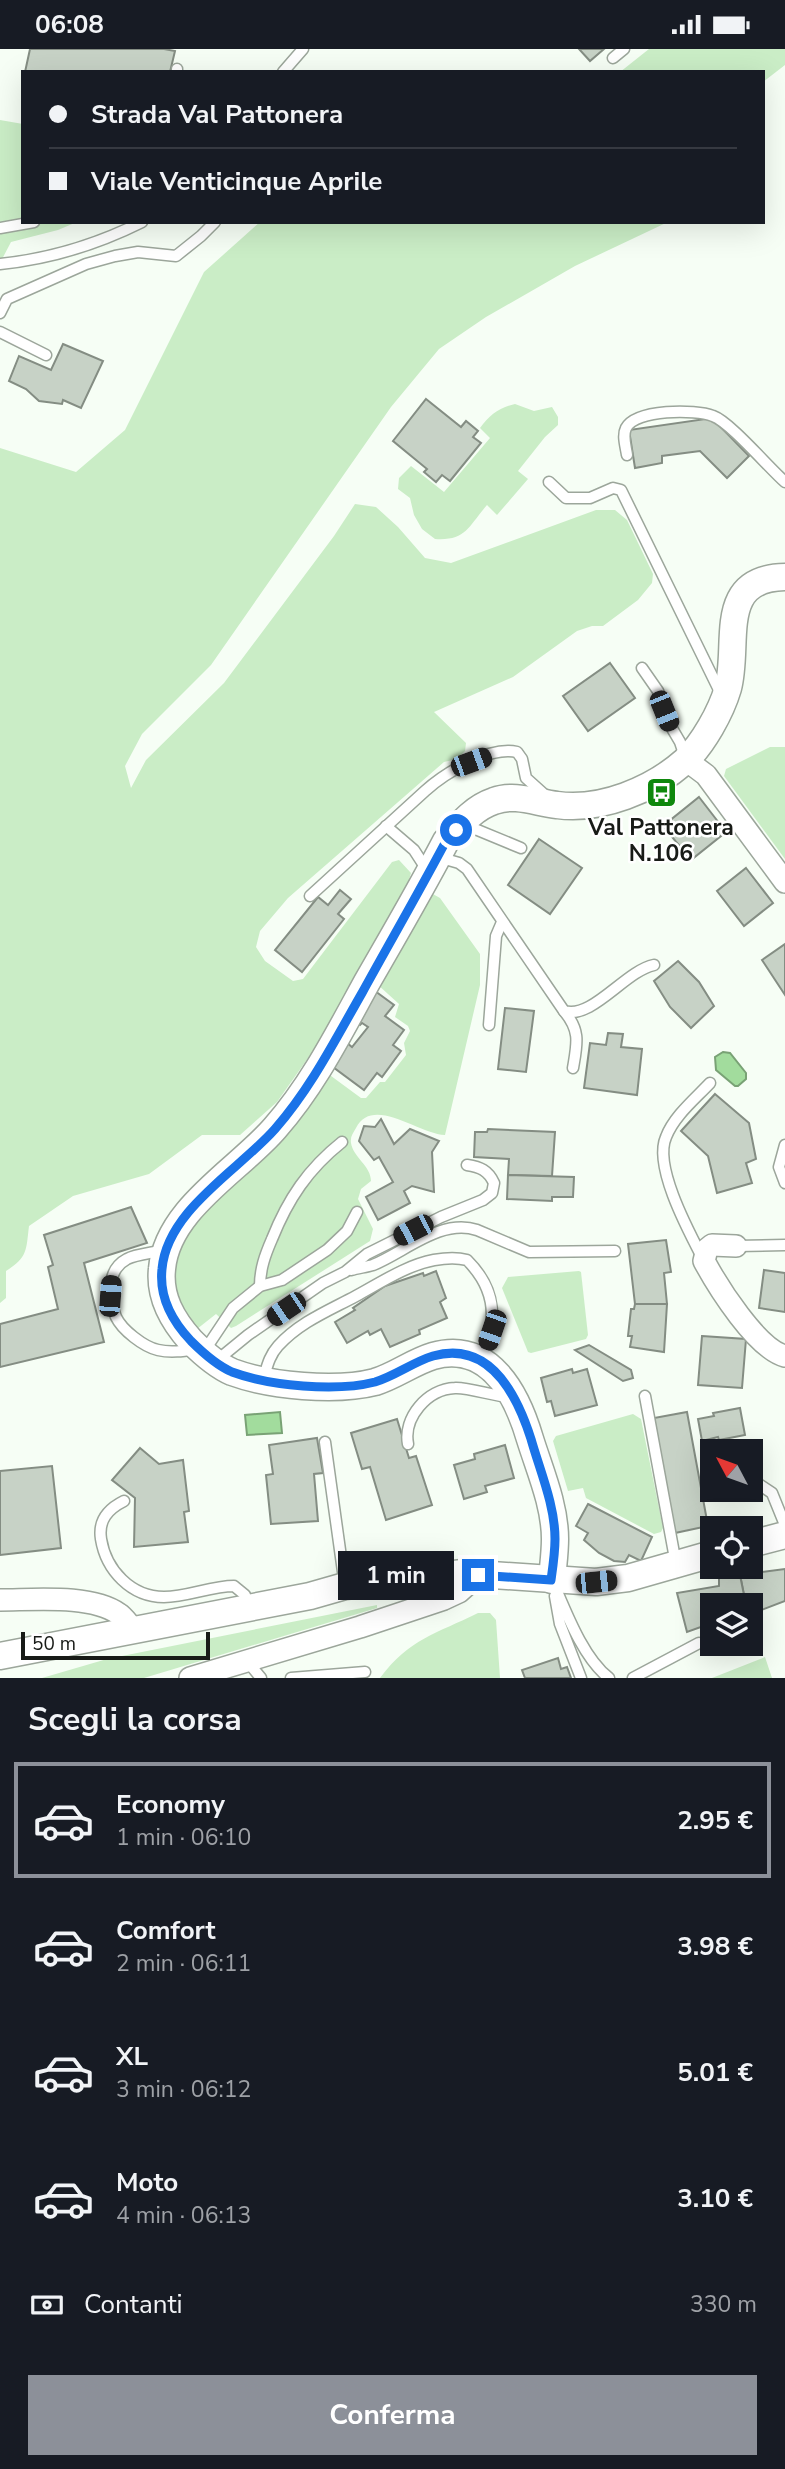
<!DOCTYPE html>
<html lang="it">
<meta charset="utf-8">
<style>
body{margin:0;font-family:"Nunito Sans",sans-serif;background:#20242c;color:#f1f3f6;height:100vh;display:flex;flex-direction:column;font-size:26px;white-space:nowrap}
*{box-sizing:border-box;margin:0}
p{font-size:23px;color:#9ea1a6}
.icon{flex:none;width:38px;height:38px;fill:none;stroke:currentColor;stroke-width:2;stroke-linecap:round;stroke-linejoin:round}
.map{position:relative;height:1629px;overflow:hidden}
.side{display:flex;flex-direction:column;background:#171b24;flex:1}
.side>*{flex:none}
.hud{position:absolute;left:21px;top:21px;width:744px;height:154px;border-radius:0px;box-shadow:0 7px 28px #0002;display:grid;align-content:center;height:154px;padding:0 28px;background:#171b24}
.needle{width:46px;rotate:311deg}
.controls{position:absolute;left:700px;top:1390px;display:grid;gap:14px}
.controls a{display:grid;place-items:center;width:63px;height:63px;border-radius:0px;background:#171b24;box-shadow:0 7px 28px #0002;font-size:35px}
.scale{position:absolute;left:21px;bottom:18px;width:189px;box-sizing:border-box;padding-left:7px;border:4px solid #181b17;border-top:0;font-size:19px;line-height:24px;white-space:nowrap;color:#181b17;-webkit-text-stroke:5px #fff;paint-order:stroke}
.end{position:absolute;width:32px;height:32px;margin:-16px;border:9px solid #1a73e8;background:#fff;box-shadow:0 0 0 4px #fff}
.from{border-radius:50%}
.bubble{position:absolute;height:49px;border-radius:0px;background:#171b24;box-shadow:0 7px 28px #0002;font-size:23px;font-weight:700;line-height:49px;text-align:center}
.car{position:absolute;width:21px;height:42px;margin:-21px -10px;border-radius:9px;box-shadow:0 0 5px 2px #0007;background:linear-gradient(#222 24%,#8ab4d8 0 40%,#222 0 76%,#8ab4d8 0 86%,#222 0)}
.hud b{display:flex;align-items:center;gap:24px;height:66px;font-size:26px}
.hud b+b{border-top:2px solid #363941}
.hud i{width:18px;height:18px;background:#f1f3f6}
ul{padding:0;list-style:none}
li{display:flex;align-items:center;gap:21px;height:116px;margin:0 14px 10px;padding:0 14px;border:4px solid transparent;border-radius:0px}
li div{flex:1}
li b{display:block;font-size:26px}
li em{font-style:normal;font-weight:700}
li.current{border-color:#8c9099}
li>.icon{width:63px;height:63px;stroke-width:1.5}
h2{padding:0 28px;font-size:32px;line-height:84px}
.pay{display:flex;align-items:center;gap:18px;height:77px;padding:0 28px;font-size:26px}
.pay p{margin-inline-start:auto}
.action{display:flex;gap:14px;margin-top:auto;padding:14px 28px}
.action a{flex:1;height:80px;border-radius:0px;background:#8c9099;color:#fff;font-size:28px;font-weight:700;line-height:80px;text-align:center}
.status{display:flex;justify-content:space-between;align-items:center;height:49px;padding:0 35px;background:#171b24;direction:ltr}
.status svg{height:19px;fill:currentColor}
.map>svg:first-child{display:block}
.green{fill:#caedc6}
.water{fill:#a2dc9d;stroke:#79a275;stroke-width:2}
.building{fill:#c7d2c6;stroke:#848d83;stroke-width:2}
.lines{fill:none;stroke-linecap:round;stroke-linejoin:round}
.service-casing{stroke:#9ca69b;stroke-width:13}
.minor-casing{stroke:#9ca69b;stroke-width:24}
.tertiary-casing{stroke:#9ca69b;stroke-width:29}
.service{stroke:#fff;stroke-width:10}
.minor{stroke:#fff;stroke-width:21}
.tertiary{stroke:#fff;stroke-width:26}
.route{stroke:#1a73e8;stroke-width:9}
.labels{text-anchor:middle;stroke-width:5;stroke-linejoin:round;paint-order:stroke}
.poi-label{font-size:23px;font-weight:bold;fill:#181b17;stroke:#fff}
</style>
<div class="status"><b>06:08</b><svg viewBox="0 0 49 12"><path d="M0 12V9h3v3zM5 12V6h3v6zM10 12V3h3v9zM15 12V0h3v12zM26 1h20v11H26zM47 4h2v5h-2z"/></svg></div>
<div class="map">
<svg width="785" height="1629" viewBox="0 0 785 1629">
<rect width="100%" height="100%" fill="#f6fef5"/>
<g class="green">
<polygon points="649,0 785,0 785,16 763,33 763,23 620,23"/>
<polygon points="0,71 23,75 23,173 77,173 58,181 11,193 0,214"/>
<path d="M260,173H668L575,217L486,268L439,300L391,358L211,616L142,685L125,717L131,739L146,711L224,634L334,487L355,455L376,458L398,478L425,509L451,514L596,461H615L627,471L653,525L652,534L638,551L603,577H592L577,582L513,628L434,663L466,694L465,702L457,710L444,713L288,849L260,882L256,898L265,912L293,932L303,930L392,813L399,811L411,824L407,838L332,975L277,1053L240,1086H202L149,1125L73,1147L29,1177C26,1201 28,1208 6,1222V1249L0,1254V399L76,423L125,381L204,223Z"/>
<path d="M515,355L534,362L552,358L558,368V376L545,388L518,422L528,430L497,466L487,456C468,478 466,492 435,490L422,480L414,466L410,449L398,440L399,429L411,417L444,443L490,389L480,379C490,366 498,359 515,355Z"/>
<polygon points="770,698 785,698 785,810 724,727 726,720"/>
<path d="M431,844L440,849L480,905V936L445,1086C418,1085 373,1046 356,1079C353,1084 350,1088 351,1094C353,1108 371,1117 371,1132L361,1140L358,1150L373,1180L370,1192L236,1277L231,1279L216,1265L197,1280L176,1253L171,1216L174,1193L327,1024L361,1049H366L380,1033H385L406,1006L404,994L410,982L408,977L395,968L399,955L377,935Z"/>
<polygon points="579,1222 581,1223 588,1286 586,1290 531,1304 528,1303 502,1239 508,1228"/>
<polygon points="633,1365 641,1370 663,1479 661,1483 654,1485 586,1449 583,1439 568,1442 553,1392 556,1387"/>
<polygon points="377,1556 377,1559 144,1629 42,1629 107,1610"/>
<path d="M478,1564H490L496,1571L500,1629H380C410,1589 436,1585 478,1564Z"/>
<polygon points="765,1608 772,1629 712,1629"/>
</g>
<g class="water">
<polygon points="723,1003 730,1004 746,1024 746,1030 738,1037 735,1037 716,1021 715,1008"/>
<polygon points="280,1363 282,1384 247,1386 245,1366"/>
</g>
<g class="building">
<polygon points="30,0 164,0 175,2 170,23 25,23"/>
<polygon points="579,0 604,0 590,12"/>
<polygon points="63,295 103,312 81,359 63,351 62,355 39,352 26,340 9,332 19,307 51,321"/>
<polygon points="426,350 461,378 466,372 478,382 473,388 481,394 450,432 442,426 436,433 424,423 427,420 393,392"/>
<polygon points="712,369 749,407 727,429 700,402 662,407 662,414 635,419 629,381"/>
<polygon points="610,614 635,649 588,682 563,647"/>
<polygon points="699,748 726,783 691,811 663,777"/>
<polygon points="539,790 582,819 550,865 508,836"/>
<polygon points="746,819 773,854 744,877 717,842"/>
<polygon points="340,841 351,850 338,865 344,870 302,923 275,901 318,848 328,856"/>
<polygon points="785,895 785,946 762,911"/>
<polygon points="678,912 699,933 714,957 691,979 670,958 654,932"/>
<polygon points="375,942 394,956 385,967 404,981 393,996 401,1002 382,1028 377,1024 364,1041 333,1018 341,989 352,998 368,978 362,974 360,976 353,971"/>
<polygon points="505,959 534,962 526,1023 498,1020"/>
<polygon points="608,984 623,985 621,998 642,1000 637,1046 584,1039 590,994 606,996"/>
<polygon points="715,1045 749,1074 756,1110 746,1114 752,1134 717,1144 708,1107 681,1082"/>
<polygon points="381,1070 394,1095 410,1080 439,1092 432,1103 434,1143 412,1137 404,1142 410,1154 378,1171 366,1148 393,1133 379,1108 374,1111 359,1092 364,1077 375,1078"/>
<polygon points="488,1080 555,1083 552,1127 508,1126 509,1110 474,1108 475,1083 487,1083"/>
<polygon points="508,1126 574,1128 573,1148 552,1148 552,1152 507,1150"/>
<polygon points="131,1158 147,1194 84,1214 104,1293 0,1318 0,1275 58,1260 48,1218 53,1216 44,1186"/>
<polygon points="666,1191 671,1223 664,1224 667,1255 635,1255 628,1195"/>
<polygon points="764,1221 785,1224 785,1263 759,1259"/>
<polygon points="436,1222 446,1249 440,1253 447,1269 419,1281 420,1285 390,1298 381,1280 370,1286 368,1282 347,1294 335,1273 355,1261 353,1259 385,1237 423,1224 424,1227"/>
<polygon points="635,1255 667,1255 664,1303 630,1298 632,1287 628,1287 631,1260 634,1260"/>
<polygon points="702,1287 746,1290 742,1339 698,1336"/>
<polygon points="589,1296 631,1321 633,1329 623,1332 575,1301"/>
<polygon points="572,1320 573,1324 587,1320 597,1356 555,1367 551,1352 547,1353 541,1329"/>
<polygon points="740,1359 745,1386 719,1391 718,1388 702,1392 698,1370 714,1367 713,1364"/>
<polygon points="687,1363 708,1477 675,1484 654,1369"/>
<polygon points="397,1370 409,1409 416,1407 432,1456 386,1471 370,1418 362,1420 351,1384"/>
<polygon points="317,1389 323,1424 314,1425 318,1472 271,1475 266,1426 273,1425 269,1396"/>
<polygon points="505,1396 514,1429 485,1437 487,1443 464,1450 454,1416 475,1410 474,1405"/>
<polygon points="140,1399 159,1415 183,1411 189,1462 184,1463 188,1493 134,1498 135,1449 112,1431"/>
<polygon points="52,1417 61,1499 0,1506 0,1422"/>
<polygon points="588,1455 652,1488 641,1512 629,1506 625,1513 614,1512 599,1504 584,1491 588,1484 576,1477"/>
<polygon points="785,1520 785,1552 751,1565 751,1556 746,1556 740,1526"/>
<polygon points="740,1526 746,1556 712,1556 712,1574 687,1583 677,1544 719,1537 719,1529"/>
<polygon points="558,1609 561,1620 567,1618 571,1629 525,1629 522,1621"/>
</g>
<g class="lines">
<defs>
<g id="service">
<polyline points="613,9 624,0"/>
<polyline points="177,23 177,20"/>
<polyline points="283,23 303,0"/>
<polyline points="0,179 34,173"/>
<path d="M0,215C49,210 98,195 142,173"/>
<polyline points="0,264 7,250 86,215 115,207 138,203 176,207 201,187 215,173"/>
<polyline points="0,283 46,306"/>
<path d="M627,406C626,398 622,387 626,379C636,360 695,360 713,367C730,373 768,418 785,433"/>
<polyline points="549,433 566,449 590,449 613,439 621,441 721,645"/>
<polyline points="642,619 658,642 670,676 680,693 685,708"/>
<polyline points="386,777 414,801 427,821"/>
<polyline points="462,781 475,780 521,799"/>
<path d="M438,808L459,814L467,820L564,962C592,971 625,922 654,916"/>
<path d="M310,847L425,742C445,724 489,697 517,703L522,710L526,729L546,747"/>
<path d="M564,962C581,982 577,995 573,1019"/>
<polyline points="489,976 496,887 502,873"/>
<polyline points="785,1096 779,1118 785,1134"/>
<polyline points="736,1197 785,1196"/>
<path d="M164,1201C153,1204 136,1205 127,1210C106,1221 108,1249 116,1268C122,1281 144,1298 158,1301C171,1304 183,1302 195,1300"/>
<path d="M703,1210C689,1183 653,1117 666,1088C674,1067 695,1050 710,1034"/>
<path d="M351,1221C358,1219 366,1218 373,1216C405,1203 441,1169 477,1181L529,1203L615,1202"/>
<path d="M260,1237C260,1220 265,1206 272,1190C288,1150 308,1120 342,1093"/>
<polyline points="203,1304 233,1259 260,1237 282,1231 327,1201 347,1182 357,1163"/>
<path d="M215,1313L248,1286L323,1234L345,1223L367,1205L441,1168L483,1151L492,1144L494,1134C488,1121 480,1118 467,1116"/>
<path d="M263,1331C267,1318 269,1307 278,1297C300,1273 328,1262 356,1247C380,1234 407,1216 434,1211C445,1209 456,1208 467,1211C497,1241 499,1275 478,1311"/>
<polyline points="645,1347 676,1515"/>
<polyline points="325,1393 345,1537"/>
<path d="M408,1395C403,1369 427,1340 455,1339C467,1338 494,1347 509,1348"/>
<polyline points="751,1430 772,1444 785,1476"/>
<path d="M124,1452C108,1460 98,1471 101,1490C106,1521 131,1548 164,1548C187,1548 211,1537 234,1537L245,1546L247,1559"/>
<path d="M553,1533C566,1563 583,1609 609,1629"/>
<polyline points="555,1547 560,1575 581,1629"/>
<polyline points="247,1612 261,1629"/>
<polyline points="291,1629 365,1623"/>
<polyline points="633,1629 699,1594"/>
</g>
<g id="minor">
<polyline points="686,711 706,726 785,833"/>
<path d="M736,1197L712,1196L707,1200L704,1212C718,1238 757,1300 785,1307"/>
<path d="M0,1551C33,1551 91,1545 119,1565C124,1568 129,1576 134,1581"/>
<polyline points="190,1629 360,1578 444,1550 459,1543 478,1526"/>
</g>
<g id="tertiary">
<polyline points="751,1495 785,1486"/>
<path d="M552,1531C553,1517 555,1504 555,1490C555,1456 540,1422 530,1390C517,1346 490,1291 433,1307C413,1313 395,1327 375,1333C336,1343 270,1337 232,1323C216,1316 203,1304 191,1292C172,1271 159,1248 162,1220C167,1160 239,1121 275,1079C313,1036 339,984 367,933C394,886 421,840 446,792C460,776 473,759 494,752C515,744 537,754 557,756C601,762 652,741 685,712C703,695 721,663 728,639C740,595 715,529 785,528"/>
<polyline points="0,1607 310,1547 345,1537 463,1524 596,1533 628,1529 712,1505"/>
</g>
</defs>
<use href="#service" class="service-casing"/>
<use href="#minor" class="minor-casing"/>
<use href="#tertiary" class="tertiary-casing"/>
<use href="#service" class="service"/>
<use href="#minor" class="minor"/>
<use href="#tertiary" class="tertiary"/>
</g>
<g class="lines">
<path class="route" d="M456,781L446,792C419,843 390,893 362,944C335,991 311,1039 275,1080C239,1121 167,1161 162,1220C159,1248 172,1272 191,1292C203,1304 216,1316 232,1323C270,1337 336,1343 375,1333C395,1327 413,1313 433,1307C490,1291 517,1346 531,1390C540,1422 555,1456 555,1490C555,1504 553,1517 551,1531L478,1526"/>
</g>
<defs>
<symbol id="bus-square" viewBox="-11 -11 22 22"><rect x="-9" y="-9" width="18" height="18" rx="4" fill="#0e880c" stroke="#fff"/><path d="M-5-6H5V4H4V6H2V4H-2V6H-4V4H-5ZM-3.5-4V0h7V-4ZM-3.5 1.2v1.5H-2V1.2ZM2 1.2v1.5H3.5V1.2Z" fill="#fff"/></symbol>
</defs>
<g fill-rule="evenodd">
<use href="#bus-square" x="644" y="726" width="35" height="35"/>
</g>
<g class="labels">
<g class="poi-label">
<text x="661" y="786">Val Pattonera<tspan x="661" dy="26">N.106</tspan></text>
</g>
</g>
</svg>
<div class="controls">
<a><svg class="needle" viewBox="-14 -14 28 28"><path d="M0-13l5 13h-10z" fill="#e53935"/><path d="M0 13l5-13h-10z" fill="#9ea1a6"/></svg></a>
<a><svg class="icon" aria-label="locate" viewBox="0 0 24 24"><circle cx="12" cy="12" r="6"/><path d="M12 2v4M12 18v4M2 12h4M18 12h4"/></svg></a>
<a><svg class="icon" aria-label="layers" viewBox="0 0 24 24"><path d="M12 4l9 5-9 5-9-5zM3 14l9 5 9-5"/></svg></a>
</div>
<div class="scale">50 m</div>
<i class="end from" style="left:456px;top:781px"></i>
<i class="end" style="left:478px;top:1526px"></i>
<div class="bubble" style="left:338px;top:1502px;width:116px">1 min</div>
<i class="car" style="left:664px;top:662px;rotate:158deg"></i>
<i class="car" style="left:471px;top:713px;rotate:70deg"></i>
<i class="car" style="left:413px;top:1181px;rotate:243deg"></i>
<i class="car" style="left:110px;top:1247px;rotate:4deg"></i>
<i class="car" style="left:286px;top:1260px;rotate:236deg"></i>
<i class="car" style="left:492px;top:1281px;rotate:199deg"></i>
<i class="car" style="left:596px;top:1533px;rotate:84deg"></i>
<div class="hud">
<b><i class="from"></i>Strada Val Pattonera</b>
<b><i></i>Viale Venticinque Aprile</b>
</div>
</div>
<section class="side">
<h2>Scegli la corsa</h2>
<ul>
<li class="current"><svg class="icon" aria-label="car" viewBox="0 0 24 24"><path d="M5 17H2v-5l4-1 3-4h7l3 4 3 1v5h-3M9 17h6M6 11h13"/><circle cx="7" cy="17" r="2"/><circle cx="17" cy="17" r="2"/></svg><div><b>Economy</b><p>1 min · 06:10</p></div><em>2.95 €</em></li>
<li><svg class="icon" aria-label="car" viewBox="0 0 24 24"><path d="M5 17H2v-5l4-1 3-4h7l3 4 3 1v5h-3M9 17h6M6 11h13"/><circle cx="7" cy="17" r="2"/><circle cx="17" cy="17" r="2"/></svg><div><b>Comfort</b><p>2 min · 06:11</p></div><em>3.98 €</em></li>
<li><svg class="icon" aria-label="car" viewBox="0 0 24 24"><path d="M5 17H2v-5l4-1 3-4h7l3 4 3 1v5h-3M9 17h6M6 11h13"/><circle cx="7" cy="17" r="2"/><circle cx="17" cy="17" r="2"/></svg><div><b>XL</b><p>3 min · 06:12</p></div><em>5.01 €</em></li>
<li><svg class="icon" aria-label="car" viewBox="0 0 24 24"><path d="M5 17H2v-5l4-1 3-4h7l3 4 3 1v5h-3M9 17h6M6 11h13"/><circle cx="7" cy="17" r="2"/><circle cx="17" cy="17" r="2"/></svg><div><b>Moto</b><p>4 min · 06:13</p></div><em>3.10 €</em></li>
</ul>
<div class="pay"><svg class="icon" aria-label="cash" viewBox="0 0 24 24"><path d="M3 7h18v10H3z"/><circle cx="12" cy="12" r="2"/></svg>Contanti<p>330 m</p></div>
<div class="action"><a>Conferma</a></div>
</section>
